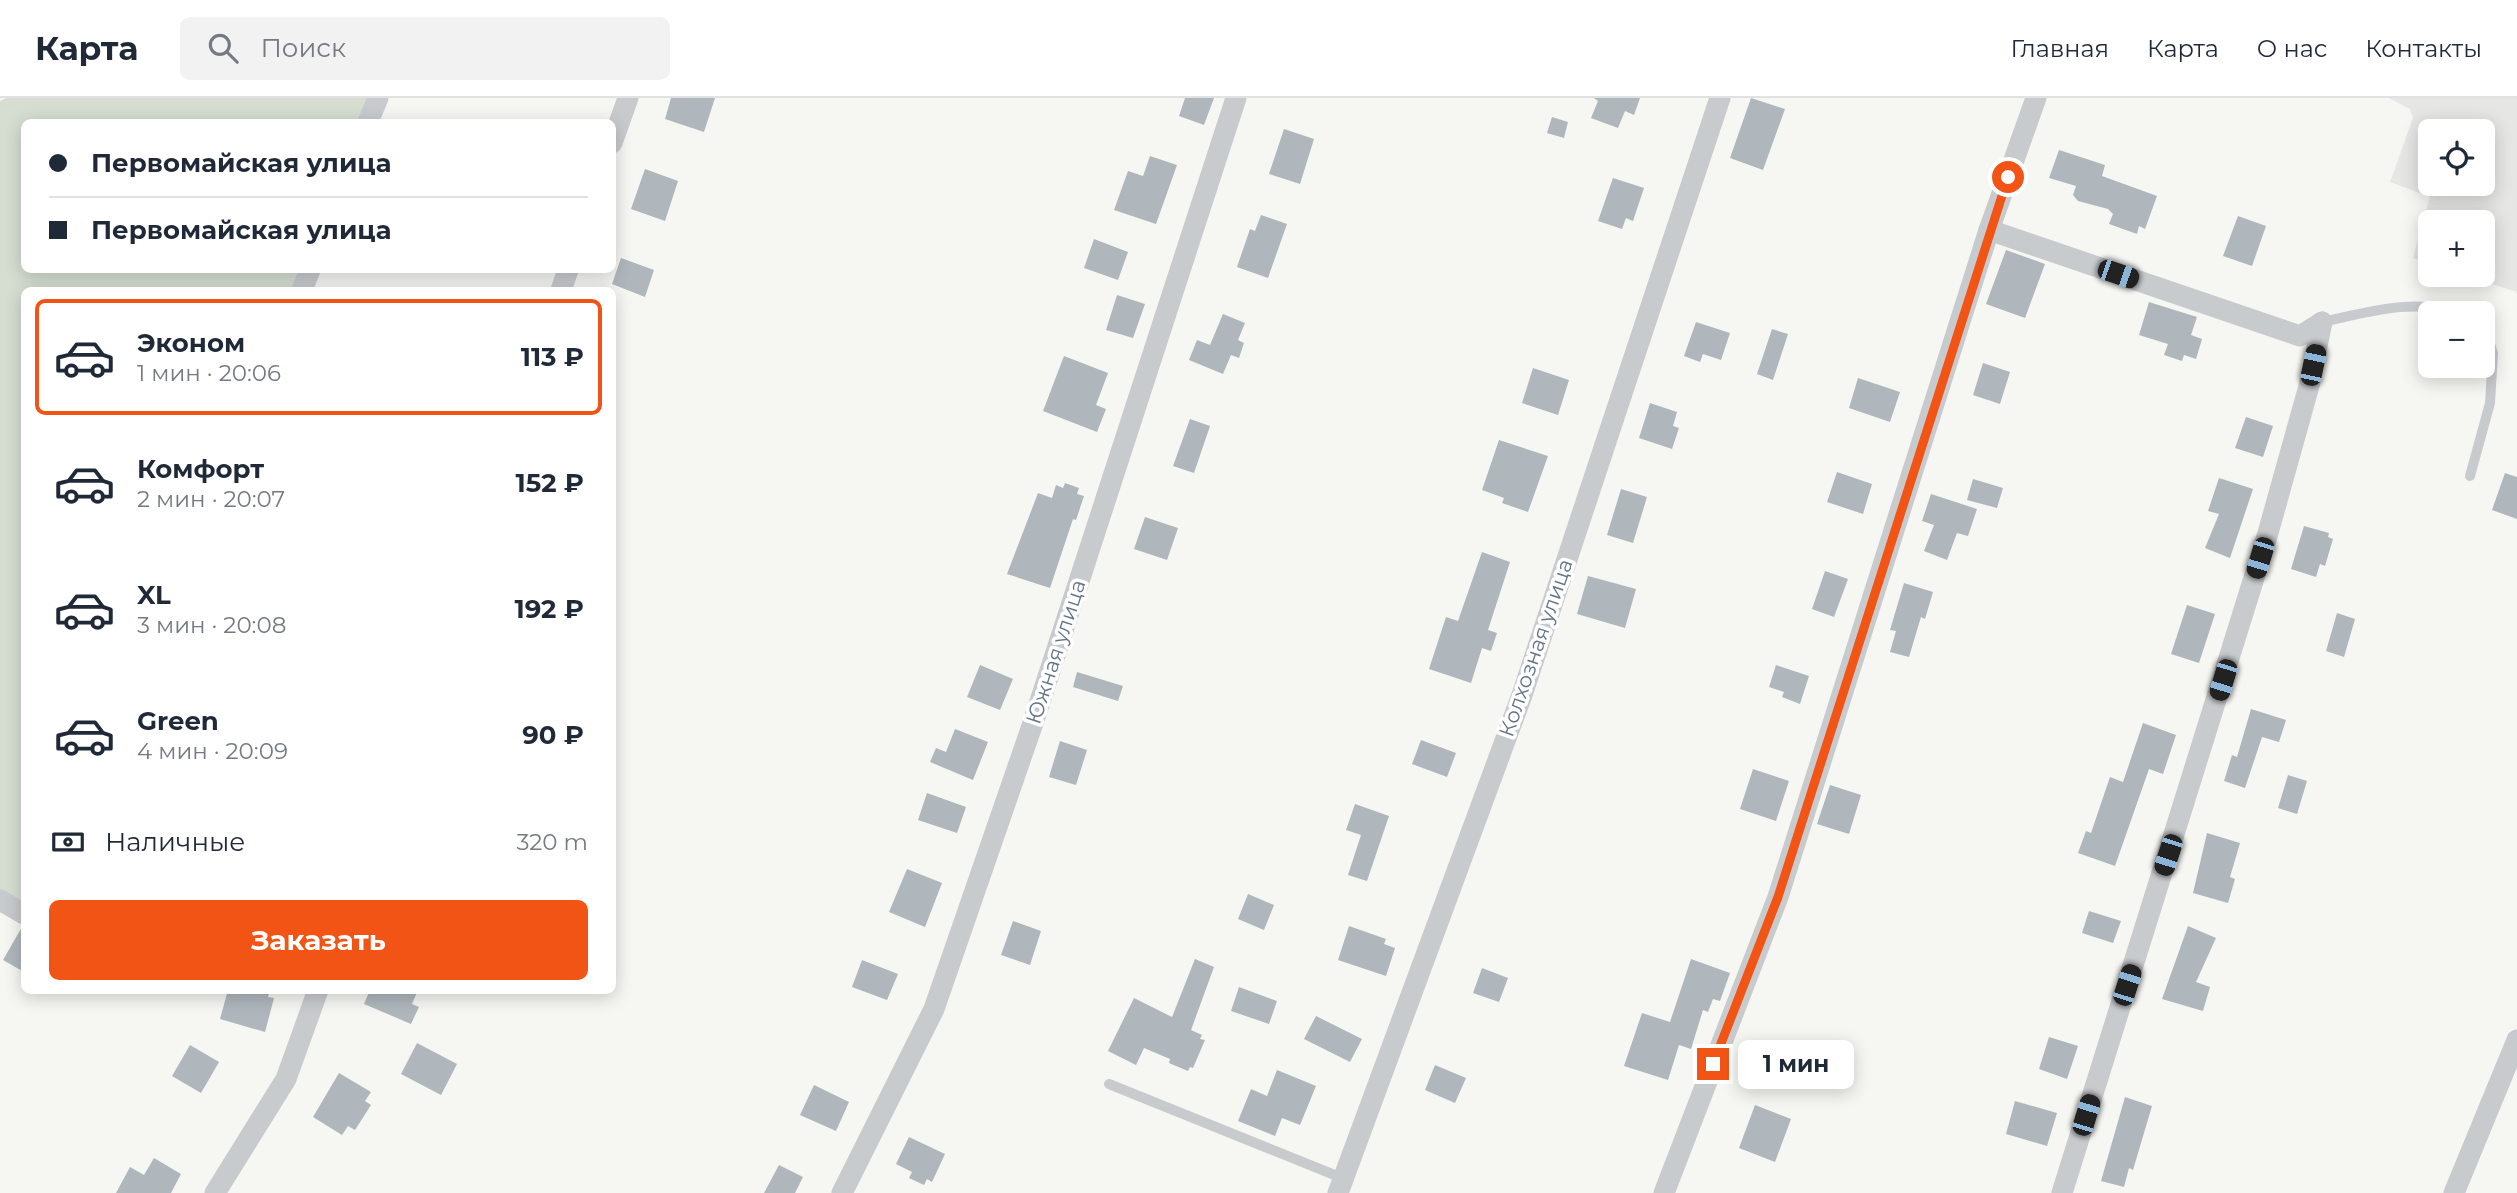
<!DOCTYPE html>
<html lang="ru">
<meta charset="utf-8">
<style>
body{margin:0;font-family:Montserrat,sans-serif;background:#f2f2f3;color:#1f2937;height:100vh;display:flex;flex-direction:column;font-size:26px;white-space:nowrap}
*{box-sizing:border-box;margin:0}
p{font-size:23px;color:#747a83}
.icon{flex:none;width:38px;height:38px;fill:none;stroke:currentColor;stroke-width:2;stroke-linecap:round;stroke-linejoin:round}
.map{position:relative;flex:1;overflow:hidden}
.details{position:absolute;left:21px;top:189px;width:595px;height:707px;display:flex;flex-direction:column;background:#fff;border-radius:10px;box-shadow:0 4px 18px #0003}
.details>*{flex:none}
.guide{position:absolute;left:21px;top:21px;width:595px;height:154px;border-radius:10px;box-shadow:0 4px 18px #0003;display:grid;align-content:center;height:154px;padding:0 28px;background:#fff}
.tools{position:absolute;left:2418px;top:21px;display:grid;gap:14px}
.tools a{display:grid;place-items:center;width:77px;height:77px;border-radius:10px;background:#fff;box-shadow:0 4px 18px #0003;font-size:35px}
.end{position:absolute;width:32px;height:32px;margin:-16px;border:9px solid #f25416;background:#fff;box-shadow:0 0 0 4px #fff}
.from{border-radius:50%}
.bubble{position:absolute;height:49px;border-radius:10px;background:#fff;box-shadow:0 4px 18px #0003;font-size:23px;font-weight:700;line-height:49px;text-align:center}
.car{position:absolute;width:21px;height:42px;margin:-21px -10px;border-radius:9px;box-shadow:0 0 5px 2px #0007;background:linear-gradient(#222 24%,#8ab4d8 0 40%,#222 0 76%,#8ab4d8 0 86%,#222 0)}
.guide b{display:flex;align-items:center;gap:24px;height:66px;font-size:26px}
.guide b+b{border-top:2px solid #e0e1e3}
.guide i{width:18px;height:18px;background:#1f2937}
ul{padding:12px 0 0;list-style:none}
li{display:flex;align-items:center;gap:21px;height:116px;margin:0 14px 10px;padding:0 14px;border:4px solid transparent;border-radius:10px}
li div{flex:1}
li b{display:block;font-size:26px}
li em{font-style:normal;font-weight:700}
li.active{border-color:#f25416}
li>.icon{width:63px;height:63px;stroke-width:1.5}
.pay{display:flex;align-items:center;gap:18px;height:77px;padding:0 28px;font-size:26px}
.pay p{margin-inline-start:auto}
.button{display:flex;gap:14px;margin-top:auto;padding:14px 28px}
.button a{flex:1;height:80px;border-radius:10px;background:#f25416;color:#fff;font-size:28px;font-weight:700;line-height:80px;text-align:center}
header{display:flex;align-items:center;gap:42px;box-sizing:border-box;height:98px;padding:0 35px;background:#fff;border-bottom:2px solid #e0e1e3}
header strong{font-size:33px}
nav{display:flex;gap:38px;margin-inline-start:auto;font-size:24px}
.search{width:490px;height:63px;background:#f2f2f3;display:flex;align-items:center;gap:18px;box-sizing:border-box;padding:0 24px;border-radius:10px;color:#747a83;font-size:26px}
.map>svg:first-child{display:block}
.built{fill:#e6e7e5;fill-rule:evenodd}
.green{fill:#d6ded2}
.building{fill:#afb7bd}
.lines{fill:none;stroke-linecap:round;stroke-linejoin:round}
.lane{stroke:#c8cbce;stroke-width:10}
.street{stroke:#c8cbce;stroke-width:21}
.route{stroke:#f25416;stroke-width:9}
.labels{text-anchor:middle;stroke-width:7;stroke-linejoin:round;paint-order:stroke}
.street-label{font-size:21px;fill:#627486;stroke:#fff}
</style>
<header>
<strong>Карта</strong>
<div class="search"><svg class="icon" aria-label="search" viewBox="0 0 24 24"><circle cx="10" cy="10" r="6"/><path d="M15 15l6 6"/></svg>Поиск</div>
<nav><a>Главная</a><a>Карта</a><a>О нас</a><a>Контакты</a></nav>
</header>
<div class="map">
<svg width="2517" height="1095" viewBox="0 0 2517 1095">
<rect width="100%" height="100%" fill="#f6f6f2"/>
<path class="built" d="M2389,0H2517V194L2464,177H2483V124H2431V166L2413,160L2430,99L2390,84L2413,20L2410,11ZM2431,33H2483V86H2431Z"/>
<polygon class="green" points="6,0 378,0 368,24 24,24 24,172 310,172 302,192 24,192 24,816 0,802 0,3"/>
<g class="building">
<polygon points="671,0 715,0 704,34 665,21"/>
<polygon points="1185,0 1214,0 1204,27 1179,18"/>
<polygon points="1640,0 1634,17 1625,13 1618,30 1591,20 1598,3 1594,0"/>
<polygon points="1751,0 1785,11 1763,72 1730,60"/>
<polygon points="1552,19 1568,24 1564,40 1547,35"/>
<polygon points="1284,31 1314,41 1300,86 1269,76"/>
<polygon points="2059,52 2105,67 2102,78 2157,98 2145,131 2139,128 2137,136 2109,126 2113,116 2108,111 2078,103 2073,97 2076,88 2049,80"/>
<polygon points="1150,58 1177,67 1156,126 1114,112 1128,73 1143,78"/>
<polygon points="645,71 678,83 665,123 631,111"/>
<polygon points="1613,80 1644,90 1633,123 1626,120 1622,131 1598,123"/>
<polygon points="1261,117 1287,126 1268,180 1237,169 1250,131 1255,133"/>
<polygon points="2238,118 2266,128 2252,168 2223,158"/>
<polygon points="1094,141 1128,154 1118,182 1084,170"/>
<polygon points="2006,152 2045,166 2025,220 1986,206"/>
<polygon points="621,160 654,172 645,199 612,186"/>
<polygon points="1117,197 1145,206 1133,240 1106,232"/>
<polygon points="2149,204 2197,219 2191,237 2202,241 2196,261 2184,257 2182,263 2164,257 2168,246 2139,237"/>
<polygon points="1223,216 1245,225 1238,242 1244,245 1239,260 1231,257 1223,276 1189,262 1197,242 1210,247"/>
<polygon points="1696,224 1730,235 1721,262 1703,256 1700,264 1684,258"/>
<polygon points="1772,231 1788,236 1773,282 1757,276"/>
<polygon points="1064,258 1108,275 1096,307 1106,311 1097,334 1043,313"/>
<polygon points="1983,265 2010,274 2000,306 1973,297"/>
<polygon points="1533,270 1569,282 1558,317 1522,305"/>
<polygon points="1858,280 1900,294 1890,324 1849,310"/>
<polygon points="1650,305 1677,314 1673,328 1679,330 1672,351 1639,340"/>
<polygon points="2246,319 2273,328 2263,359 2235,350"/>
<polygon points="1190,321 1210,328 1194,375 1173,368"/>
<polygon points="1499,342 1548,358 1528,414 1502,405 1504,400 1482,392"/>
<polygon points="1837,374 1872,386 1863,416 1827,404"/>
<polygon points="2505,375 2517,379 2517,421 2492,412"/>
<polygon points="2219,380 2253,391 2230,460 2205,450 2219,416 2208,413"/>
<polygon points="1973,381 2003,390 1997,410 1967,402"/>
<polygon points="1065,385 1079,390 1077,396 1084,398 1076,422 1073,421 1050,490 1007,476 1038,395 1052,400 1056,387 1063,390"/>
<polygon points="1621,391 1647,399 1633,445 1607,437"/>
<polygon points="1931,396 1977,411 1968,438 1957,435 1947,462 1924,453 1934,427 1922,423"/>
<polygon points="1145,419 1178,430 1167,462 1134,451"/>
<polygon points="2304,428 2329,435 2328,439 2333,441 2325,468 2320,466 2316,479 2291,471"/>
<polygon points="1482,454 1510,464 1488,532 1497,535 1491,553 1482,550 1471,585 1429,571 1446,519 1458,523"/>
<polygon points="1825,473 1848,481 1834,519 1812,511"/>
<polygon points="1588,478 1636,491 1625,530 1577,516"/>
<polygon points="1904,485 1933,494 1925,521 1921,519 1909,559 1890,554 1896,533 1890,532"/>
<polygon points="2187,507 2215,516 2199,565 2171,556"/>
<polygon points="2337,515 2355,521 2344,559 2326,553"/>
<polygon points="980,567 1013,581 1000,612 967,599"/>
<polygon points="1776,567 1809,578 1800,606 1782,599 1784,594 1769,589"/>
<polygon points="1077,574 1123,588 1118,603 1073,589"/>
<polygon points="2251,611 2286,622 2279,644 2262,639 2245,690 2224,683 2232,657 2237,659"/>
<polygon points="2143,625 2176,637 2163,676 2149,671 2115,768 2078,755 2086,733 2091,735 2110,679 2123,684"/>
<polygon points="955,631 988,644 973,682 930,664 936,650 946,654"/>
<polygon points="1421,642 1456,655 1447,679 1412,666"/>
<polygon points="1060,643 1087,652 1076,687 1049,679"/>
<polygon points="1753,671 1789,683 1776,723 1740,711"/>
<polygon points="2288,677 2307,683 2297,716 2278,710"/>
<polygon points="1830,687 1861,697 1849,736 1817,726"/>
<polygon points="927,695 966,709 957,735 918,722"/>
<polygon points="1355,706 1389,718 1367,783 1348,777 1361,737 1346,732"/>
<polygon points="2207,735 2240,745 2230,779 2235,781 2228,805 2193,795"/>
<polygon points="907,771 942,785 925,829 889,814"/>
<polygon points="1248,796 1274,807 1264,832 1238,821"/>
<polygon points="2089,813 2121,823 2113,845 2082,835"/>
<polygon points="1013,823 1041,833 1030,867 1001,857"/>
<polygon points="1349,828 1386,841 1384,846 1395,850 1386,878 1338,862"/>
<polygon points="2188,828 2216,840 2196,884 2210,889 2203,913 2162,901"/>
<polygon points="22,829 24,829 24,874 3,862"/>
<polygon points="1195,861 1214,869 1191,932 1202,937 1200,941 1205,942 1193,970 1190,969 1188,973 1169,965 1170,961 1144,950 1136,967 1108,953 1134,900 1172,919"/>
<polygon points="1691,861 1730,875 1720,903 1713,901 1708,914 1703,912 1691,951 1679,947 1668,982 1624,968 1642,915 1670,924"/>
<polygon points="862,862 898,876 887,902 852,889"/>
<polygon points="1482,870 1508,880 1499,904 1473,895"/>
<polygon points="1239,889 1277,903 1269,926 1231,913"/>
<polygon points="228,892 270,892 268,899 274,900 265,934 220,921"/>
<polygon points="370,892 418,892 412,906 419,909 411,926 364,906"/>
<polygon points="1316,918 1362,941 1350,964 1304,941"/>
<polygon points="2049,939 2078,948 2067,981 2039,971"/>
<polygon points="417,945 457,966 441,997 401,976"/>
<polygon points="190,947 219,964 201,995 172,978"/>
<polygon points="1435,967 1466,980 1455,1005 1425,992"/>
<polygon points="1277,972 1316,988 1300,1027 1282,1020 1275,1038 1238,1023 1251,991 1267,998"/>
<polygon points="339,975 371,994 365,1003 371,1007 355,1032 348,1028 342,1037 313,1019"/>
<polygon points="814,987 849,1004 836,1033 800,1017"/>
<polygon points="2125,999 2152,1008 2133,1072 2129,1070 2124,1089 2101,1083"/>
<polygon points="2015,1003 2057,1015 2047,1048 2006,1036"/>
<polygon points="1755,1007 1791,1021 1775,1064 1739,1050"/>
<polygon points="909,1039 945,1056 932,1084 927,1081 924,1087 909,1080 912,1074 896,1066"/>
<polygon points="154,1060 181,1076 171,1095 116,1095 130,1069 144,1077"/>
<polygon points="779,1067 803,1079 795,1095 764,1095"/>
</g>
<g class="lines">
<g class="lane">
<path d="M2322,224C2369,214 2413,200 2461,215"/>
<polyline points="2470,378 2490,305 2493,255 2483,227"/>
<polyline points="1109,986 1342,1080"/>
</g>
<g class="street">
<polyline points="368,24 378,0"/>
<polyline points="612,45 628,0"/>
<polyline points="1989,132 2300,238 2322,224"/>
<polyline points="302,192 310,172"/>
<polyline points="561,192 568,172"/>
<polyline points="0,802 24,816"/>
<polyline points="215,1095 286,981 318,892"/>
<polyline points="842,1095 934,911 1033,625 1236,0"/>
<polyline points="1338,1095 1522,597 1720,0"/>
<polyline points="1664,1095 1778,799 1989,132 2036,0"/>
<polyline points="2062,1095 2268,435 2309,288 2322,224"/>
<polyline points="2454,1095 2517,942"/>
</g>
</g>
<g class="lines">
<polyline class="route" points="1713,966 1778,799 2008,79"/>
</g>
<g class="labels">
<g class="street-label">
<text transform="translate(1536 550) rotate(-71)" y="7">Колхозная улица</text>
<text transform="translate(1056 554) rotate(-72)" y="7">Южная улица</text>
</g>
</g>
</svg>
<div class="tools">
<a><svg class="icon" aria-label="locate" viewBox="0 0 24 24"><circle cx="12" cy="12" r="6"/><path d="M12 2v4M12 18v4M2 12h4M18 12h4"/></svg></a>
<a>+</a>
<a>−</a>
</div>
<i class="end from" style="left:2008px;top:79px"></i>
<i class="end" style="left:1713px;top:966px"></i>
<div class="bubble" style="left:1738px;top:942px;width:116px">1 мин</div>
<i class="car" style="left:2118px;top:176px;rotate:109deg"></i>
<i class="car" style="left:2313px;top:267px;rotate:12deg"></i>
<i class="car" style="left:2260px;top:460px;rotate:197deg"></i>
<i class="car" style="left:2223px;top:582px;rotate:197deg"></i>
<i class="car" style="left:2168px;top:757px;rotate:198deg"></i>
<i class="car" style="left:2127px;top:887px;rotate:18deg"></i>
<i class="car" style="left:2086px;top:1017px;rotate:17deg"></i>
<div class="guide">
<b><i class="from"></i>Первомайская улица</b>
<b><i></i>Первомайская улица</b>
</div>
<section class="details">
<ul>
<li class="active"><svg class="icon" aria-label="car" viewBox="0 0 24 24"><path d="M5 17H2v-5l4-1 3-4h7l3 4 3 1v5h-3M9 17h6M6 11h13"/><circle cx="7" cy="17" r="2"/><circle cx="17" cy="17" r="2"/></svg><div><b>Эконом</b><p>1 мин · 20:06</p></div><em>113 ₽</em></li>
<li><svg class="icon" aria-label="car" viewBox="0 0 24 24"><path d="M5 17H2v-5l4-1 3-4h7l3 4 3 1v5h-3M9 17h6M6 11h13"/><circle cx="7" cy="17" r="2"/><circle cx="17" cy="17" r="2"/></svg><div><b>Комфорт</b><p>2 мин · 20:07</p></div><em>152 ₽</em></li>
<li><svg class="icon" aria-label="car" viewBox="0 0 24 24"><path d="M5 17H2v-5l4-1 3-4h7l3 4 3 1v5h-3M9 17h6M6 11h13"/><circle cx="7" cy="17" r="2"/><circle cx="17" cy="17" r="2"/></svg><div><b>XL</b><p>3 мин · 20:08</p></div><em>192 ₽</em></li>
<li><svg class="icon" aria-label="car" viewBox="0 0 24 24"><path d="M5 17H2v-5l4-1 3-4h7l3 4 3 1v5h-3M9 17h6M6 11h13"/><circle cx="7" cy="17" r="2"/><circle cx="17" cy="17" r="2"/></svg><div><b>Green</b><p>4 мин · 20:09</p></div><em>90 ₽</em></li>
</ul>
<div class="pay"><svg class="icon" aria-label="cash" viewBox="0 0 24 24"><path d="M3 7h18v10H3z"/><circle cx="12" cy="12" r="2"/></svg>Наличные<p>320 m</p></div>
<div class="button"><a>Заказать</a></div>
</section>
</div>
